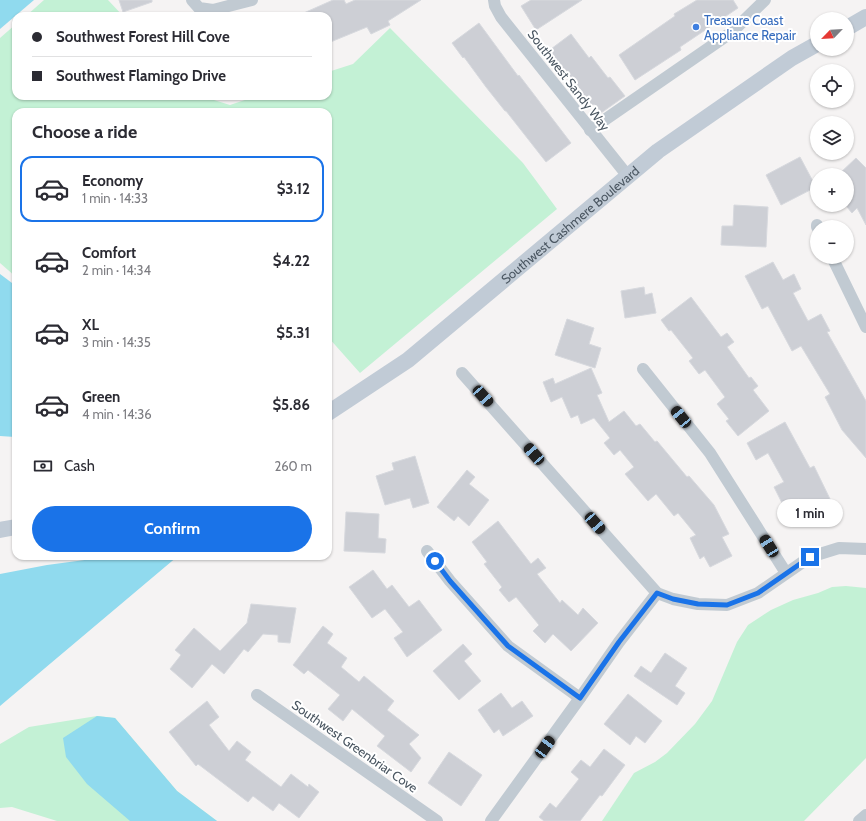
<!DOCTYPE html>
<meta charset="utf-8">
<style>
body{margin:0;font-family:Cabin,sans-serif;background:#f7f7f7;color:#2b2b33;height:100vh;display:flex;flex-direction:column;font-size:15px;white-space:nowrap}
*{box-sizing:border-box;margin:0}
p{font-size:13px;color:#7c7c81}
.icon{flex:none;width:22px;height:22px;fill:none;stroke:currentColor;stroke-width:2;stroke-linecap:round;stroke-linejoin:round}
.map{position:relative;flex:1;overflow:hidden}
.sheet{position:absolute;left:12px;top:108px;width:320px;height:452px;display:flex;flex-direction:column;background:#fff;border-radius:12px;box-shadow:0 1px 3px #0004}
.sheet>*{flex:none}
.top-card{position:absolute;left:12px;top:12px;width:320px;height:88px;border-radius:12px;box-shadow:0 1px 3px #0004;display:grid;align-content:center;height:88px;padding:0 20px;background:#fff}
.needle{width:26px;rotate:245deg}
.fabs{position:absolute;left:810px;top:12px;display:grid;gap:8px}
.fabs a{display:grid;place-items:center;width:44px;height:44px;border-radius:50%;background:#fff;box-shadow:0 1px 3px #0004;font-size:20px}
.end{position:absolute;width:18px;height:18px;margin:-9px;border:5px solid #1a73e8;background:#fff;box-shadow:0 0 0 2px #fff}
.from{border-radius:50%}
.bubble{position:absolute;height:28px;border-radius:14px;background:#fff;box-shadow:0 1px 3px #0004;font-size:13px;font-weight:800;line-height:28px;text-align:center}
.car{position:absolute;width:12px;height:24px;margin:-12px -6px;border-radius:5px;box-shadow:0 0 3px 1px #0007;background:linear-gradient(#222 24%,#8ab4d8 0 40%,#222 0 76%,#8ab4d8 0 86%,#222 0)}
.top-card b{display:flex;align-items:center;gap:14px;height:38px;font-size:15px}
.top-card b+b{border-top:1px solid #e1e1e2}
.top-card i{width:10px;height:10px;background:#2b2b33}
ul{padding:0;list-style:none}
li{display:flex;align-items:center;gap:12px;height:66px;margin:0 8px 6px;padding:0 12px;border:2px solid transparent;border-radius:12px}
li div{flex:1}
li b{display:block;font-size:15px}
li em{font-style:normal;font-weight:800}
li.active{border-color:#1a73e8}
li>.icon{width:36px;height:36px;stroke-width:1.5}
h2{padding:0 20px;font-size:18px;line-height:48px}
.pay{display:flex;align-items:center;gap:10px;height:44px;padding:0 20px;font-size:15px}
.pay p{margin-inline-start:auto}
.action{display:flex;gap:8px;margin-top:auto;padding:8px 20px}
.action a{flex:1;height:46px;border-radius:24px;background:#1a73e8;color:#fff;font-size:16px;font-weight:800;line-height:46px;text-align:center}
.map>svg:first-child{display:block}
.green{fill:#c3f1d5}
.water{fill:#90daee}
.building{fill:#cdcfd5;stroke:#d7d9de}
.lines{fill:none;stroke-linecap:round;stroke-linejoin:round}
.street{stroke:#c1cad2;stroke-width:12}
.secondary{stroke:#c1cbd6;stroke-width:16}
.route{stroke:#1a73e8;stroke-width:5}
.shop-dot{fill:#3f7fe0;stroke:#fff;stroke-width:1.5}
.labels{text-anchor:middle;stroke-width:4;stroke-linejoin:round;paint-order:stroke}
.shop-label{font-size:13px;fill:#366cbe;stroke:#fff;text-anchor:start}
.street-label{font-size:13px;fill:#4a5661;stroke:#fff}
</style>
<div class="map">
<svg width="866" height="821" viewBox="0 0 866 821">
<rect width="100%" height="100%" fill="#f5f3f3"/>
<g class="green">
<polygon points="44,0 108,0 123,16 26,16"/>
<polygon points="16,24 16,96 201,96 230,105 257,96 328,96 328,72 353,64 390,28 523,163 557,209 360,373 328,337 328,112 16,112 16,277 0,263 0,38"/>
<polygon points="846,586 866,588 866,758 804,821 602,821 634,773 655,762 667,753 695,724 712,701 737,642 748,625 771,610 793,600 818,593 832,587"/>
<polygon points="97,716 115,718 177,791 217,821 57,821 12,807 0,808 0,744 29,727"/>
</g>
<g class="water">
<polygon points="0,0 34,0 0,29"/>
<polygon points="0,274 16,286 15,437 0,436"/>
<polygon points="99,556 178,556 0,706 0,574 47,565 92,559"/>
<polygon points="97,716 115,718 177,791 217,821 130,821 87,784 66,757 63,738"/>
</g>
<g class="building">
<polygon points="119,0 152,0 152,2 123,12"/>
<polygon points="333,0 344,0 346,4 355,0 421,0 388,21 390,25 371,34 367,27 328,43 328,16 297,16"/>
<polygon points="531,0 582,0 536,30 521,6"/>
<polygon points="697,0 733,0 738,8 680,47 681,50 635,80 619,55 675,16 674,14"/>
<polygon points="479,23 518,76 519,75 571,143 546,162 506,111 505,111 486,87 464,57 463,58 452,43"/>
<polygon points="571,34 589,58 591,56 608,78 610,77 625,96 601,113 594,104 592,106 570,76 567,78 547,52"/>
<polygon points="800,157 816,187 781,205 766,175"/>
<polygon points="856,158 866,168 866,225 857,208 852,213 847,207 847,175 838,175"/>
<polygon points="734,205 768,207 766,247 721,245 722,226 733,226"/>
<polygon points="773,262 783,280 794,274 801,289 793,293 808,321 821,314 830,331 827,332 866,401 866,458 842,430 825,397 830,394 801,346 792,351 768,306 762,309 745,276"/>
<polygon points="644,287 645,295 652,293 656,313 625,318 621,291"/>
<polygon points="691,297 721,337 727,333 734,342 727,347 749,378 751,377 758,386 753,390 769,411 738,436 726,421 729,419 717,404 725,397 705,370 699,374 689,361 693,358 671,330 669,331 661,320"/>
<polygon points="567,319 594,328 589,344 601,348 595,368 555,355"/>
<polygon points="591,368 602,393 597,395 609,422 624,411 636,426 640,424 655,442 657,441 687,477 689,476 714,505 729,534 722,537 732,556 710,567 704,556 700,559 690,538 696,535 678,513 674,516 656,494 648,501 625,474 634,467 620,450 614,455 604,443 610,438 594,418 581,424 578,415 571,418 562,397 551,402 543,382 553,378 555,384"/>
<polygon points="785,422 810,468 814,466 831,501 806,514 799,499 784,507 774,487 784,482 768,453 756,460 747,443"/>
<polygon points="415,456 429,503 413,508 410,498 385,505 376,476 394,470 392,463"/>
<polygon points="467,470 475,477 469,484 489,500 469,526 458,516 454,521 437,507"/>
<polygon points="346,512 379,514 378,538 386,539 385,553 344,551"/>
<polygon points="498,521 531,564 538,558 546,568 537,574 560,603 562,600 578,615 583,608 598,623 571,651 553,634 545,643 533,631 539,625 516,597 509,602 499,590 502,587 484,564 487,562 472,542"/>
<polygon points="373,570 387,589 392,585 409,607 419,600 442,630 407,657 394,638 403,632 385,609 372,618 349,587"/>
<polygon points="251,604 296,608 290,643 278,642 278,635 263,634 248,652 244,649 224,674 212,664 192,688 170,669 181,655 175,650 194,628 220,651 247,623"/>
<polygon points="323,626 333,634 327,643 347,658 341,667 359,682 364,676 394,701 387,710 419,735 409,744 421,758 411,772 377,746 385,736 352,709 343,721 328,709 340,695 308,670 304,674 293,665"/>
<polygon points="463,644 472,654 464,661 481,681 459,700 433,671"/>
<polygon points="665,653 687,668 675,686 685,693 677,705 634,676 641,666 651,673"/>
<polygon points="501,693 512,708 522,701 533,716 503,736 499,729 494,733 478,710"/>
<polygon points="628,694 662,721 645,743 636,736 630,745 604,724"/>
<polygon points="207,701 219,717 209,725 229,751 237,741 251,752 245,760 281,787 291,774 308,787 309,784 319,792 299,818 279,803 273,811 253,796 248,802 198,764 196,766 169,732"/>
<polygon points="604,749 625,765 602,796 600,795 580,821 544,821 539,817 550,803 556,808 579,779 571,772 581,760 590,767"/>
<polygon points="449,752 482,775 461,806 428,783"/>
</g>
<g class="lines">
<g class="street">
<polyline points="192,0 199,8 213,10 252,0"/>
<polyline points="494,0 495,6 501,17 627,175"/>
<polyline points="590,130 732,32 765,0"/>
<polyline points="817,225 817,227"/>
<polyline points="832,257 866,327"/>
<polyline points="643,369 710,453 786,573"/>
<polyline points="462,373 657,593 673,599 698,604 727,605 758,593 810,557 839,548 866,549"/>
<polyline points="427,551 450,581 508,646 580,698"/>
<polyline points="257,695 437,821"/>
<polyline points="491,821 580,698 619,642 657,593"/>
<polyline points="859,821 866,815"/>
</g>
<g class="secondary">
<polyline points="847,28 866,17"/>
<path id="s1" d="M328,413L408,360L658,151L792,58L817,44"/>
<polyline points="0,530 16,527"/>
</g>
</g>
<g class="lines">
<polyline class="route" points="435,561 450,581 508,646 580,698 619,642 657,593 673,599 698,604 727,605 758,593 810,557"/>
</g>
<circle class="shop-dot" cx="696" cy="27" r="4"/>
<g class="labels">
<g class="shop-label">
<text x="704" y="25">Treasure Coast<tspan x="704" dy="15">Appliance Repair</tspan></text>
</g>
<g class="street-label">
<text transform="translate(569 80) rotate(52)" y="5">Southwest Sandy Way</text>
<text dy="5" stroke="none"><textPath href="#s1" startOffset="307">Southwest Cashmere Boulevard</textPath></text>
<text transform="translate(355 746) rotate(35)" y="5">Southwest Greenbriar Cove</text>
</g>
</g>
</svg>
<div class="fabs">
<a><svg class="needle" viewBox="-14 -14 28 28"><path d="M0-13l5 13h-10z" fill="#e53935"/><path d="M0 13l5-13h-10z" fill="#7c7c81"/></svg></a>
<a><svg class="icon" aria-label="locate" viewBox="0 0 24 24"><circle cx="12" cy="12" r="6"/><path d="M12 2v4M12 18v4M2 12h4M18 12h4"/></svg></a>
<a><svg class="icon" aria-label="layers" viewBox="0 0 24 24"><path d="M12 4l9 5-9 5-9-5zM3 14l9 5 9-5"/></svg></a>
<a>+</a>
<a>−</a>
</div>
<i class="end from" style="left:435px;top:561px"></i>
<i class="end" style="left:810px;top:557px"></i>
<div class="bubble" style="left:777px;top:499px;width:66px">1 min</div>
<i class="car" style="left:483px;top:396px;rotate:138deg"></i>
<i class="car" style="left:681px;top:417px;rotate:321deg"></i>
<i class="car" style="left:534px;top:454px;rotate:319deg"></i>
<i class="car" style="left:595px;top:523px;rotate:139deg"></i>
<i class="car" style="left:769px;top:546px;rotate:328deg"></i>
<i class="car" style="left:545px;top:747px;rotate:36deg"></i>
<div class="top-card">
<b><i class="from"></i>Southwest Forest Hill Cove</b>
<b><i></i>Southwest Flamingo Drive</b>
</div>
<section class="sheet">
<h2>Choose a ride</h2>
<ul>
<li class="active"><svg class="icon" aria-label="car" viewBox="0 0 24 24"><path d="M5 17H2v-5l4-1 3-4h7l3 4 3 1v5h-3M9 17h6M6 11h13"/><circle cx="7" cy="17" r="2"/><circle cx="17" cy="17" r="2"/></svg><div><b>Economy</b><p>1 min · 14:33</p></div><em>$3.12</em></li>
<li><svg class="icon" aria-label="car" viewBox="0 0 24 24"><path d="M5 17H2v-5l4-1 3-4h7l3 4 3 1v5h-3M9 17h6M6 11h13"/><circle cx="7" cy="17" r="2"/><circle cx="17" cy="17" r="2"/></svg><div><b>Comfort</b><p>2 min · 14:34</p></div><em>$4.22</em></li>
<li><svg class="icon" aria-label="car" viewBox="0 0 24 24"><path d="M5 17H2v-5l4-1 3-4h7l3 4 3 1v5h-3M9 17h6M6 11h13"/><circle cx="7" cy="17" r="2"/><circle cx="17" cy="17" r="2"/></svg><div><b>XL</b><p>3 min · 14:35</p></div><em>$5.31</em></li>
<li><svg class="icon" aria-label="car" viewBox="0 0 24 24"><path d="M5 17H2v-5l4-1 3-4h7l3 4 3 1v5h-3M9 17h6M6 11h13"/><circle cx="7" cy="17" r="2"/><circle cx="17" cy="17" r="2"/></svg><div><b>Green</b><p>4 min · 14:36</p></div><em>$5.86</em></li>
</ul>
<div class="pay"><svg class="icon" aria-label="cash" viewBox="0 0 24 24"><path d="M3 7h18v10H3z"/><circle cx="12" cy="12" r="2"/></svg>Cash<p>260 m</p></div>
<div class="action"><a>Confirm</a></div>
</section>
</div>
